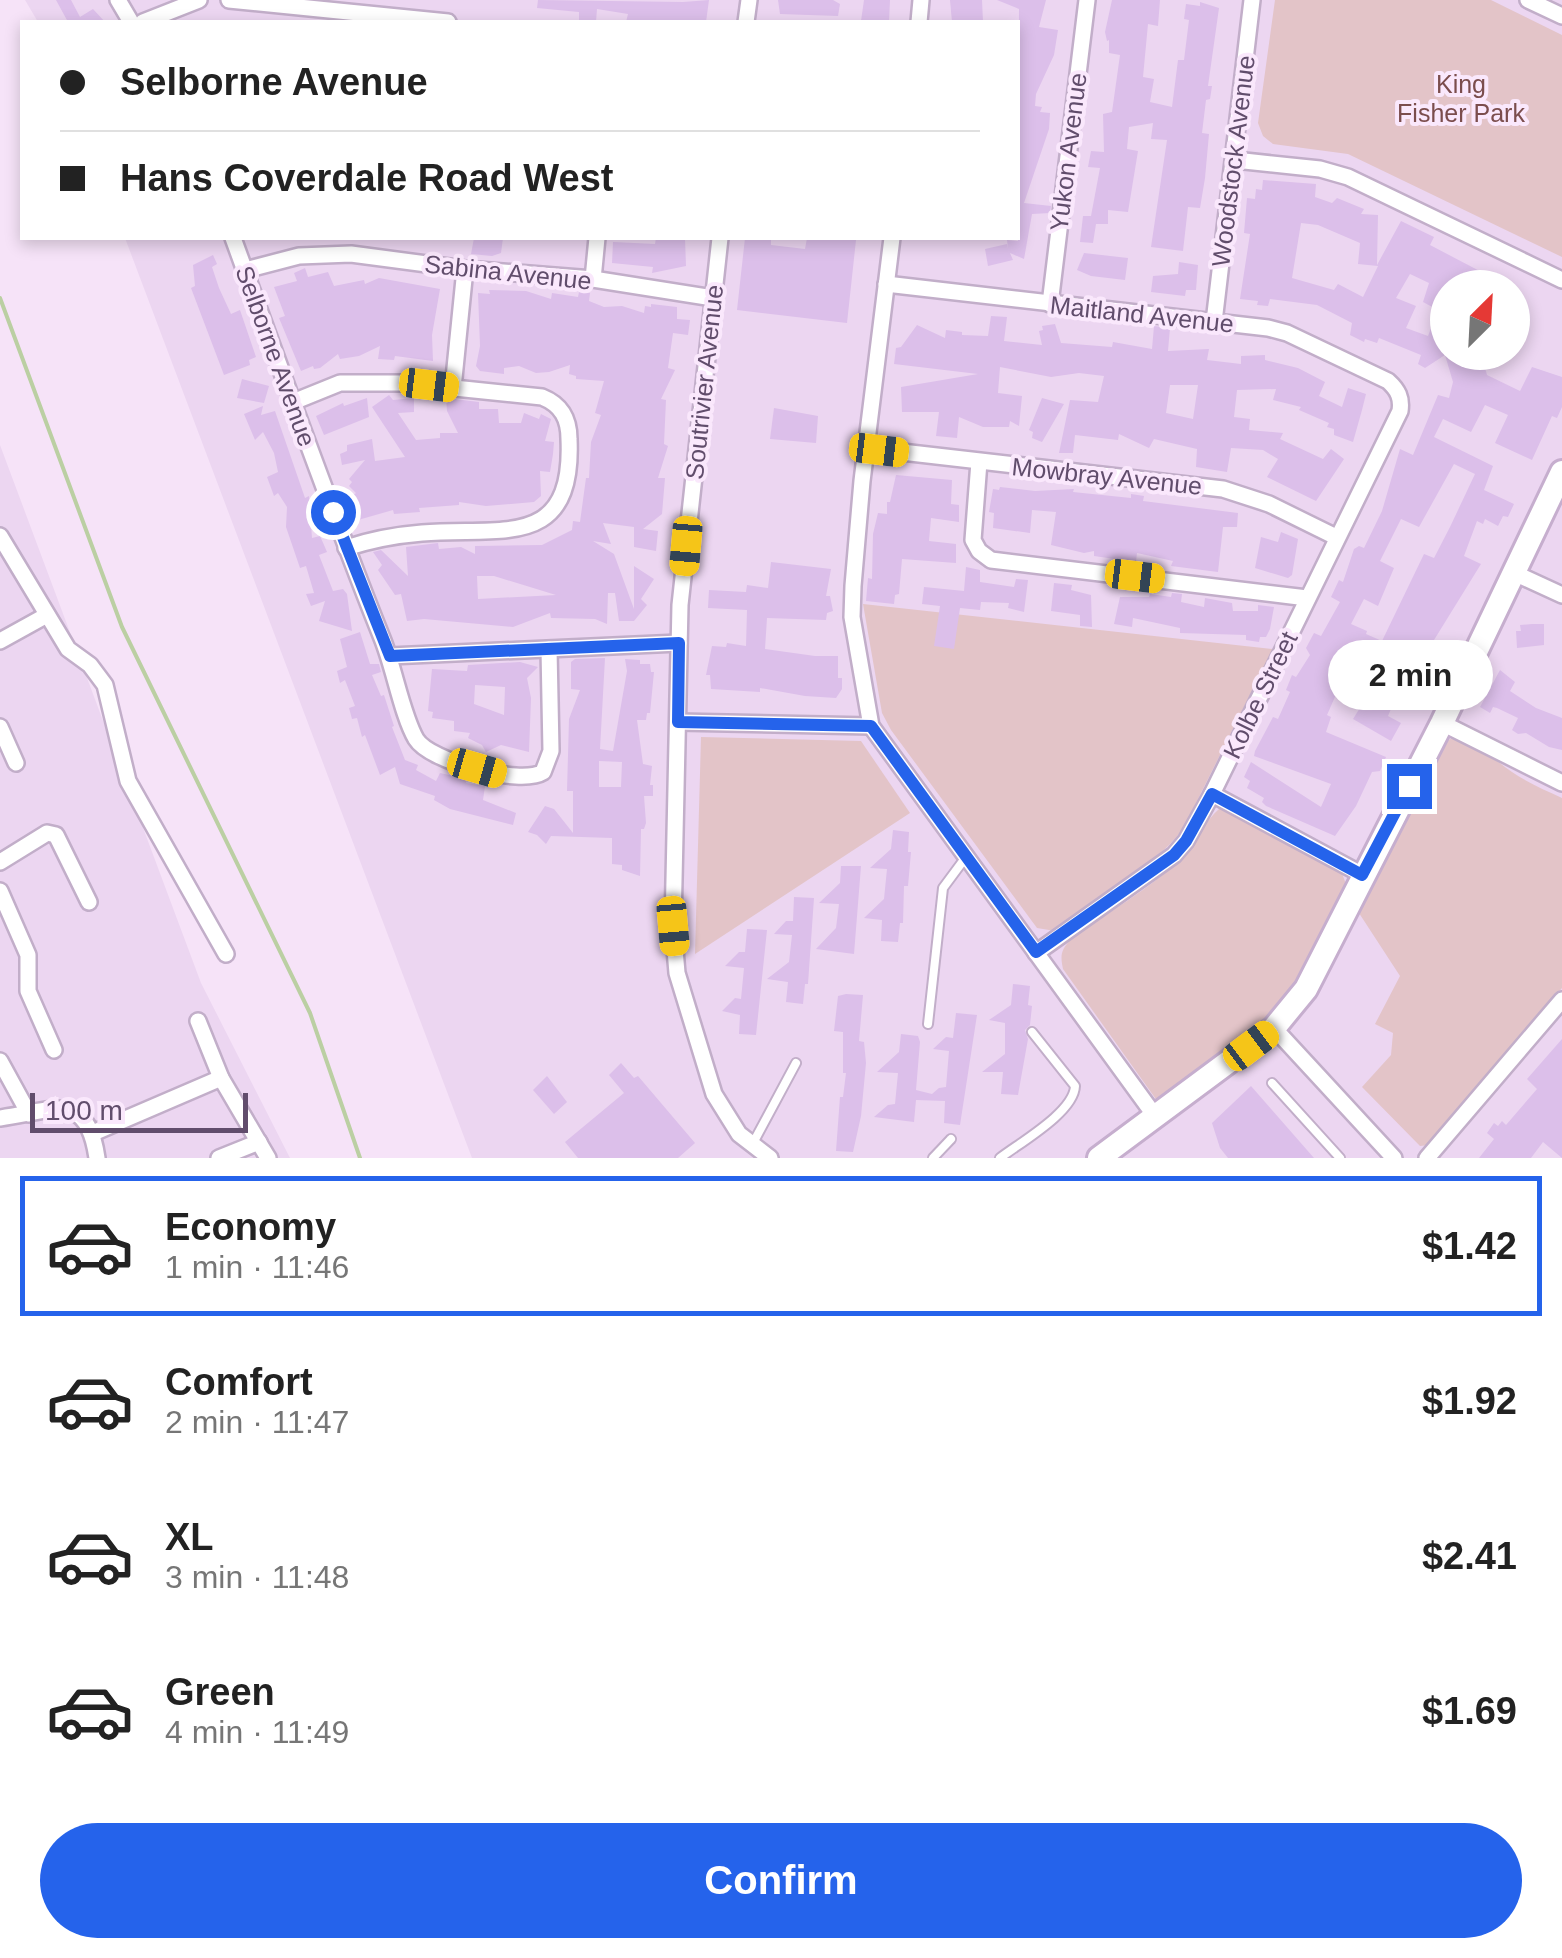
<!DOCTYPE html>
<meta charset="utf-8">
<style>
body{margin:0;font-family:Arial,sans-serif;background:#f6f6f6;color:#222;height:100vh;display:flex;flex-direction:column;font-size:38px;white-space:nowrap}
*{box-sizing:border-box;margin:0}
p{font-size:32px;color:#767676}
.icon{flex:none;width:55px;height:55px;fill:none;stroke:currentColor;stroke-width:2;stroke-linecap:round;stroke-linejoin:round}
.map{position:relative;height:1158px;overflow:hidden}
.drawer{display:flex;flex-direction:column;background:#fff;flex:1}
.drawer>*{flex:none}
.top-card{position:absolute;left:20px;top:20px;width:1000px;height:220px;border-radius:0px;box-shadow:0 5px 15px #0003;display:grid;align-content:center;height:220px;padding:0 40px;background:#fff}
.needle{width:65px;rotate:24deg}
.fabs{position:absolute;left:1430px;top:270px;display:grid;gap:20px}
.fabs a{display:grid;place-items:center;width:100px;height:100px;border-radius:50%;background:#fff;box-shadow:0 5px 15px #0003;font-size:50px}
.scale{position:absolute;left:30px;bottom:25px;width:218px;box-sizing:border-box;padding-left:10px;border:5px solid #614d6c;border-top:0;font-size:28px;line-height:35px;white-space:nowrap;color:#614d6c;-webkit-text-stroke:8px #fae8fc;paint-order:stroke}
.end{position:absolute;width:45px;height:45px;margin:-22px;border:12px solid #2563eb;background:#fff;box-shadow:0 0 0 5px #fff}
.from{border-radius:50%}
.bubble{position:absolute;height:70px;border-radius:35px;background:#fff;box-shadow:0 5px 15px #0003;font-size:32px;font-weight:800;line-height:70px;text-align:center}
.car{position:absolute;width:30px;height:60px;margin:-30px -15px;border-radius:12px;box-shadow:0 0 8px 2px #0007;background:linear-gradient(#f5c518 24%,#345 0 40%,#f5c518 0 76%,#345 0 86%,#f5c518 0)}
.top-card b{display:flex;align-items:center;gap:35px;height:95px;font-size:38px}
.top-card b+b{border-top:2px solid #e0e0e0}
.top-card i{width:25px;height:25px;background:#222}
ul{padding:18px 0 0;list-style:none}
li{display:flex;align-items:center;gap:30px;height:140px;margin:0 20px 15px;padding:0 20px;border:5px solid transparent;border-radius:0px}
li div{flex:1}
li b{display:block;font-size:38px}
li em{font-style:normal;font-weight:800}
li.active{border-color:#2563eb}
li>.icon{width:90px;height:90px;stroke-width:1.5}
.button{display:flex;gap:20px;margin-top:auto;padding:20px 40px}
.button a{flex:1;height:115px;border-radius:60px;background:#2563eb;color:#fff;font-size:40px;font-weight:800;line-height:115px;text-align:center}
.map>svg:first-child{display:block}
.residential{fill:#ecd6f1;fill-rule:evenodd}
.green{fill:#e3c4c8}
.lines{fill:none;stroke-linecap:round;stroke-linejoin:round}
.stream{stroke:#bbcfa3;stroke-width:4}
.building{fill:#dcbfea;fill-rule:evenodd}
.lane-casing{stroke:#c2aec9;stroke-width:12}
.street-casing{stroke:#c2aec9;stroke-width:20}
.secondary-casing{stroke:#c6aece;stroke-width:28}
.lane{stroke:#fff;stroke-width:8}
.street{stroke:#fff;stroke-width:15}
.secondary{stroke:#fff;stroke-width:22}
.route{stroke:#2563eb;stroke-width:12}
.labels{text-anchor:middle;stroke-width:8;stroke-linejoin:round;paint-order:stroke}
.park-label{font-size:25px;fill:#7b4d4d;stroke:#fae8fc}
.street-label{font-size:25px;fill:#614d6c;stroke:#fae8fc}
</style>
<div class="map">
<svg width="1562" height="1158" viewBox="0 0 1562 1158">
<rect width="100%" height="100%" fill="#f6e3f8"/>
<g class="residential">
<path d="M25,0H1562V1158H472L125,238H1018V22H38ZM1448,288H1512V352H1448Z"/>
<polygon points="0,445 201,983 290,1158 0,1158"/>
</g>
<g class="green">
<polygon points="1275,0 1491,0 1562,35 1562,257 1348,154 1273,144 1263,136 1258,123"/>
<path d="M863,604L1273,649L1183,829C1150,871 1098,900 1055,931L1037,928L891,730L882,713Z"/>
<polygon points="701,737 861,741 910,813 695,954"/>
<path d="M1450,739C1475,740 1493,759 1512,772C1528,783 1545,790 1562,798V988L1429,1145L1420,1146L1362,1087L1391,1055L1393,1033L1375,1024L1400,976L1357,910L1441,746Z"/>
<path d="M1220,808L1340,868L1346,884L1304,979L1282,1009L1158,1102L1063,969C1060,955 1061,950 1071,939C1105,914 1152,888 1181,858C1196,842 1204,822 1220,808Z"/>
</g>
<g class="lines">
<polyline class="stream" points="0,298 122,627 310,1013 360,1158"/>
</g>
<g class="building">
<polygon points="56,0 71,0 80,17 93,9 105,22 68,22"/>
<polygon points="538,0 683,2 709,0 706,22 626,22 628,14 597,9 596,22 579,21 579,12 537,8"/>
<polygon points="778,0 833,0 840,4 838,16 780,14"/>
<polygon points="864,0 890,0 889,22 861,21"/>
<polygon points="950,0 982,0 983,22 952,22"/>
<polygon points="997,0 1046,0 1039,27 1058,30 1054,55 1036,94 1035,106 1042,107 1040,112 1050,113 1049,129 1024,203 1051,206 1050,213 1032,214 1024,259 1010,253 1013,260 988,266 985,249 1007,244 1008,248 1007,240 1018,241 1019,9"/>
<polygon points="1112,0 1160,0 1158,26 1148,24 1143,77 1154,79 1150,102 1172,107 1178,60 1184,60 1189,20 1184,19 1186,4 1200,6 1200,2 1219,8 1208,86 1212,86 1210,99 1206,100 1202,133 1209,134 1205,178 1200,208 1188,207 1183,251 1151,247 1167,140 1151,139 1153,123 1129,127 1127,149 1138,151 1128,212 1108,210 1108,224 1096,224 1093,243 1080,242 1083,216 1091,216 1100,168 1088,167 1091,151 1104,152 1103,114 1112,112 1120,55 1109,53 1109,40 1107,41 1105,32"/>
<path d="M1263,180L1316,184L1315,197L1332,203L1337,198L1364,209L1361,214L1378,215L1377,265L1401,221L1434,237L1430,245L1512,288H1448V352H1464L1459,364L1482,357L1487,375L1520,391L1532,367L1562,377V407L1557,418L1552,416L1532,460L1495,443L1508,415L1485,405L1471,432L1443,419L1434,437L1493,466L1484,490L1514,504L1508,517L1503,516L1498,526L1485,519L1483,524L1477,521L1464,556L1481,564L1434,640L1444,644L1438,656L1418,645L1388,716L1401,723L1391,741L1353,719L1363,703L1338,690L1327,715L1331,717L1326,732L1386,757L1380,771L1372,772L1356,806L1335,836L1266,806L1262,802L1264,798L1247,788L1250,781L1244,777L1251,762L1321,807L1331,784L1254,756L1255,751L1273,717L1278,719L1290,692L1286,690L1292,675L1296,677L1310,655L1306,648L1314,633L1321,636L1340,602L1331,597L1339,580L1343,582L1354,549L1359,546L1364,548L1382,511L1400,449L1413,455L1438,395L1449,398L1453,382L1445,355L1425,368L1418,364L1421,355L1379,338L1377,343L1365,339L1364,342L1350,335L1352,323L1317,305L1270,299L1268,306L1257,305L1258,301L1240,299L1250,234L1244,233L1247,198L1255,199L1256,189L1262,190ZM1301,223L1318,225L1360,243L1358,264L1378,266L1363,297L1338,284L1334,290L1292,278ZM1410,274L1429,283L1423,302L1438,310L1428,336L1406,328L1416,306L1396,298ZM1454,464L1475,474L1450,527L1434,558L1424,554L1382,641L1366,634L1367,631L1351,624L1364,599L1378,606L1394,568L1380,561L1401,519L1419,527Z"/>
<polygon points="474,238 503,238 501,253 492,256 471,254"/>
<polygon points="656,238 685,238 686,266 652,273 653,267 612,263 613,242 655,244"/>
<polygon points="745,238 771,238 771,245 805,249 807,238 856,240 847,323 737,310"/>
<polygon points="1084,253 1128,258 1125,280 1091,276 1077,270"/>
<polygon points="213,255 217,264 212,267 219,288 231,314 240,310 256,357 249,360 250,365 224,375 191,288 195,286 193,265"/>
<polygon points="1179,262 1198,265 1196,290 1186,290 1185,296 1151,292 1153,276 1178,274"/>
<polygon points="305,268 308,277 328,272 334,286 364,280 365,284 379,278 440,289 432,335 433,361 395,356 394,360 378,359 380,346 359,356 340,359 338,354 320,368 314,369 313,366 301,371 279,318 285,316 274,287 297,281 294,273"/>
<path d="M489,290L526,291L551,299L552,293L578,297L579,292L590,293L589,301L604,307L622,306L644,313L645,306L651,307V304L677,307V319L690,320L688,335L673,333L668,368L675,370L661,399L666,400L664,444L668,446L658,478H665L662,514L643,529L658,531L656,551L634,547V527L603,523L611,544L593,541L614,554L634,609V566L654,579L641,599L647,605L634,621H619L615,593H608L607,624L595,619L551,618L550,613L513,627L424,619L407,621L401,594L395,595L378,570L382,565L373,552L381,550L408,576L406,547L438,543L439,549L461,547L475,554V546L542,545L572,530L573,521L580,522L586,478H589L591,442L601,415L595,413L604,381L576,379V376L569,374L570,365L549,372L536,373L519,366L504,368V374L480,371L476,366L480,346L478,293L490,294ZM477,576H494L556,595L478,599Z"/>
<path d="M991,316L1007,317L1004,341L1042,345L1039,331L1043,330L1042,326L1055,324L1061,343L1112,347L1113,342L1152,349L1154,326L1170,328L1168,351L1209,349L1207,360L1241,364V356L1265,355V360L1298,368L1325,382L1319,396L1342,407L1348,388L1366,394L1362,410L1353,442L1334,435V429L1327,427L1329,423L1299,410L1301,407L1273,400L1276,389L1237,390L1234,417L1250,419L1249,430L1283,433L1280,439L1323,459L1331,449L1344,459L1316,501L1267,477L1278,459L1263,450L1231,448L1227,472L1196,467L1197,449L1154,439L1149,448L1119,434L1118,440L1075,435L1073,453H1059L1070,400L1098,402L1104,376L1079,373L1051,377L1000,367L998,393L1022,396L1019,426L1010,421L1009,427H983L959,417L957,438L936,436L939,412H902L901,387L978,374L894,364L896,348L901,347L917,325L945,338L946,330L962,332V335L988,336ZM1170,385H1198L1193,419L1166,413Z"/>
<polygon points="242,379 269,386 264,403 237,398"/>
<polygon points="389,395 393,400 414,398 414,412 398,413 416,440 440,438 440,433 458,433 447,411 446,398 479,402 479,409 498,409 499,423 521,423 524,413 539,419 541,414 551,419 545,441 554,442 553,454 550,472 540,471 541,496 534,502 486,506 459,502 459,505 419,508 420,512 394,514 393,510 358,520 350,509 357,502 351,497 356,493 349,486 352,482 349,479 365,460 342,465 340,454 347,451 347,445 372,439 375,461 405,457 372,407"/>
<polygon points="367,398 369,417 324,435 316,416 343,403 344,406"/>
<polygon points="1042,398 1064,404 1042,442 1032,438 1033,432 1029,430"/>
<polygon points="263,406 261,415 275,411 305,498 309,496 312,538 320,536 324,545 327,552 319,555 333,591 343,589 347,594 352,631 319,621 325,601 311,606 306,594 314,593 306,566 300,568 286,527 287,507 278,493 274,496 267,477 278,472 274,453 263,432 255,440 244,414"/>
<polygon points="774,408 818,416 816,443 770,439"/>
<polygon points="896,475 952,480 951,504 959,505 959,522 931,518 929,541 956,544 956,563 902,559 899,594 895,595 894,604 866,601 868,578 872,579 873,534 878,513 887,514 887,502 890,502"/>
<polygon points="1000,487 1035,491 1074,489 1073,492 1131,498 1131,494 1144,496 1143,501 1238,513 1237,527 1223,527 1218,572 1171,566 1173,561 1137,553 1136,562 1094,556 1094,551 1084,553 1051,545 1056,512 1032,510 1030,533 993,528 994,513 989,512 993,489 999,490"/>
<polygon points="1281,532 1298,539 1292,575 1288,578 1255,568 1261,537 1278,542"/>
<polygon points="771,562 831,569 826,596 830,596 833,611 827,613 826,620 767,618 765,649 815,656 838,656 838,678 842,678 842,689 836,698 805,696 760,688 760,692 711,689 710,675 706,675 712,646 726,647 727,643 746,646 747,610 708,608 709,590 746,592 747,585 768,588"/>
<polygon points="966,567 980,570 980,582 1014,587 1016,579 1028,580 1024,612 1008,608 1009,603 981,602 980,610 960,608 954,649 934,646 940,606 922,604 924,587 964,591"/>
<polygon points="1054,583 1072,585 1071,590 1091,595 1092,627 1080,626 1080,615 1051,611"/>
<polygon points="1172,593 1182,594 1181,602 1204,607 1205,598 1232,603 1233,611 1258,611 1258,605 1274,607 1270,629 1266,637 1260,637 1259,642 1246,640 1246,635 1180,633 1180,628 1133,618 1132,627 1114,624 1120,597 1149,597 1150,594 1171,597"/>
<polygon points="1532,624 1544,624 1544,645 1517,648 1516,631 1521,631 1520,625"/>
<polygon points="360,632 370,664 379,664 381,672 372,675 381,696 384,695 394,726 392,727 405,760 418,765 416,770 436,781 440,773 467,779 466,783 485,786 483,800 516,813 513,825 450,809 434,800 435,796 400,784 395,767 380,775 365,735 362,737 357,718 352,719 349,708 355,706 345,680 340,683 337,671 347,667 340,639"/>
<path d="M605,658L600,749L613,751L627,671L625,659L640,660V664H650L651,672H654L650,713H647L646,720H637L643,764L652,766L650,785H653V796H644L646,823L644,829H641L640,876L622,870V865L612,864V838L551,836L546,844L537,835L528,832L545,806L554,809L573,833V791H567L569,719L580,690L571,689V662L575,659ZM599,761L622,762L621,787H599Z"/>
<path d="M520,662L538,667L527,678L531,698L529,752L501,745L486,752L482,745L468,738L470,733L454,731V721L432,718L433,712L428,711L432,669L467,671L468,665ZM475,685L505,687L504,715L474,704Z"/>
<polygon points="1500,670 1515,682 1510,691 1536,708 1562,718 1562,750 1549,747 1526,733 1518,734 1512,730 1518,718 1497,708 1493,707 1490,713 1480,707"/>
<polygon points="893,830 909,832 908,852 911,852 908,886 904,886 903,923 900,923 898,942 881,941 882,920 864,918 884,899 887,869 870,868 891,849"/>
<polygon points="841,866 861,866 854,954 816,949 836,928 839,904 819,903 840,883"/>
<polygon points="794,897 814,898 808,984 805,984 803,1004 786,1002 788,982 767,979 789,962 792,935 774,934 786,921 793,921"/>
<polygon points="747,929 767,930 756,1035 739,1034 740,1015 722,1011 735,998 741,999 744,968 725,966 739,952 745,952"/>
<polygon points="1013,984 1030,986 1028,1005 1032,1006 1030,1025 1025,1030 1028,1039 1018,1095 1001,1094 1003,1072 982,1072 1005,1054 1005,1023 989,1020 1011,1005"/>
<polygon points="846,994 863,995 859,1041 864,1042 866,1063 861,1116 853,1152 836,1151 840,1097 843,1097 846,1073 843,1073 843,1032 834,1031 838,996"/>
<polygon points="956,1013 977,1015 960,1125 944,1123 945,1101 916,1100 914,1122 874,1117 888,1105 895,1104 898,1073 877,1072 899,1052 901,1034 918,1036 920,1042 916,1090 932,1094 939,1088 946,1087 949,1051 933,1049 946,1037 953,1038"/>
<polygon points="1562,1039 1562,1158 1543,1142 1531,1158 1479,1158 1494,1139 1487,1133 1494,1123 1498,1126 1502,1121 1506,1125 1537,1089 1527,1079"/>
<polygon points="621,1063 634,1078 638,1076 695,1143 678,1158 578,1158 565,1142 624,1093 609,1075"/>
<polygon points="547,1076 567,1102 554,1114 533,1090"/>
<polygon points="1251,1086 1314,1158 1228,1158 1220,1148 1212,1123"/>
</g>
<g class="lines">
<defs>
<g id="lane">
<polyline points="928,1024 943,888 966,857"/>
<polyline points="1272,1083 1340,1158"/>
<polyline points="752,1145 796,1063"/>
<polyline points="933,1158 951,1139"/>
<path d="M1000,1158C1021,1142 1074,1112 1075,1086L1032,1032"/>
</g>
<g id="street">
<polyline points="118,0 131,22"/>
<polyline points="229,0 448,22"/>
<polyline points="1528,0 1562,16"/>
<polyline points="143,22 199,0"/>
<polyline points="746,22 749,0"/>
<polyline points="919,22 921,0"/>
<polyline points="1235,160 1320,169 1348,177 1562,280"/>
<path d="M233,238C282,372 329,506 382,638C394,667 402,715 416,739C430,762 521,786 543,772L551,751L549,649"/>
<polyline points="720,238 680,605 673,926 677,973 714,1094 739,1134 770,1158"/>
<polyline points="892,238 862,481 853,586 852,617 871,726 1155,1116"/>
<polyline points="245,270 299,256 351,254 465,269 593,279 713,298"/>
<polyline points="593,279 597,238"/>
<path d="M886,284L1268,328L1287,333L1388,381C1398,390 1402,398 1400,411L1212,794L1186,841L1174,855L1036,953"/>
<polyline points="1050,304 1087,0"/>
<polyline points="1214,322 1252,0"/>
<polyline points="453,388 465,269"/>
<path d="M293,402L340,383H406L542,397C562,405 569,419 569,439C574,552 500,526 422,533C397,535 370,540 346,548"/>
<polyline points="867,448 1223,489 1269,504 1336,537"/>
<polyline points="979,462 973,540 979,551 991,560 1307,598"/>
<polyline points="0,536 68,649 90,665 105,685 128,781 226,954"/>
<polyline points="1512,572 1562,595"/>
<polyline points="0,641 47,615"/>
<polyline points="390,656 679,643"/>
<polyline points="678,722 871,726"/>
<polyline points="1442,723 1562,783"/>
<polyline points="0,727 16,763"/>
<polyline points="1212,794 1363,875"/>
<polyline points="0,862 47,833 56,835 89,902"/>
<polyline points="0,891 28,955 28,991 54,1050"/>
<polyline points="198,1021 221,1078 268,1158"/>
<polyline points="1274,1028 1394,1158"/>
<polyline points="0,1061 29,1114"/>
<path d="M0,1118C53,1111 87,1089 97,1158"/>
<polyline points="93,1133 221,1078"/>
<polyline points="219,1158 259,1142"/>
<polyline points="1427,1158 1562,1000"/>
</g>
<polyline id="secondary" points="1099,1158 1274,1028 1306,989 1442,723 1562,472"/>
</defs>
<use href="#lane" class="lane-casing"/>
<use href="#street" class="street-casing"/>
<use href="#secondary" class="secondary-casing"/>
<use href="#lane" class="lane"/>
<use href="#street" class="street"/>
<use href="#secondary" class="secondary"/>
</g>
<g class="lines">
<polyline class="route" points="333,512 390,656 679,643 678,722 871,726 1036,952 1174,855 1186,841 1212,794 1362,875 1409,786"/>
</g>
<g class="labels">
<g class="park-label">
<text x="1461" y="93">King<tspan x="1461" dy="29">Fisher Park</tspan></text>
</g>
<g class="street-label">
<text transform="translate(1068 152) rotate(-83)" y="9">Yukon Avenue</text>
<text transform="translate(1233 161) rotate(-83)" y="9">Woodstock Avenue</text>
<text transform="translate(508 272) rotate(6)" y="9">Sabina Avenue</text>
<text transform="translate(1142 314) rotate(6)" y="9">Maitland Avenue</text>
<text transform="translate(276 356) rotate(70)" y="9">Selborne Avenue</text>
<text transform="translate(704 382) rotate(-84)" y="9">Soutrivier Avenue</text>
<text transform="translate(1107 476) rotate(6)" y="9">Mowbray Avenue</text>
<text transform="translate(1260 695) rotate(-64)" y="9">Kolbe Street</text>
</g>
</g>
</svg>
<div class="fabs">
<a><svg class="needle" viewBox="-14 -14 28 28"><path d="M0-13l5 13h-10z" fill="#e53935"/><path d="M0 13l5-13h-10z" fill="#767676"/></svg></a>
</div>
<div class="scale">100 m</div>
<i class="end from" style="left:333px;top:512px"></i>
<i class="end" style="left:1409px;top:786px"></i>
<div class="bubble" style="left:1328px;top:640px;width:165px">2 min</div>
<i class="car" style="left:429px;top:385px;rotate:97deg"></i>
<i class="car" style="left:879px;top:450px;rotate:97deg"></i>
<i class="car" style="left:686px;top:546px;rotate:185deg"></i>
<i class="car" style="left:1135px;top:576px;rotate:97deg"></i>
<i class="car" style="left:477px;top:768px;rotate:106deg"></i>
<i class="car" style="left:673px;top:926px;rotate:175deg"></i>
<i class="car" style="left:1251px;top:1046px;rotate:53deg"></i>
<div class="top-card">
<b><i class="from"></i>Selborne Avenue</b>
<b><i></i>Hans Coverdale Road West</b>
</div>
</div>
<section class="drawer">
<ul>
<li class="active"><svg class="icon" aria-label="car" viewBox="0 0 24 24"><path d="M5 17H2v-5l4-1 3-4h7l3 4 3 1v5h-3M9 17h6M6 11h13"/><circle cx="7" cy="17" r="2"/><circle cx="17" cy="17" r="2"/></svg><div><b>Economy</b><p>1 min · 11:46</p></div><em>$1.42</em></li>
<li><svg class="icon" aria-label="car" viewBox="0 0 24 24"><path d="M5 17H2v-5l4-1 3-4h7l3 4 3 1v5h-3M9 17h6M6 11h13"/><circle cx="7" cy="17" r="2"/><circle cx="17" cy="17" r="2"/></svg><div><b>Comfort</b><p>2 min · 11:47</p></div><em>$1.92</em></li>
<li><svg class="icon" aria-label="car" viewBox="0 0 24 24"><path d="M5 17H2v-5l4-1 3-4h7l3 4 3 1v5h-3M9 17h6M6 11h13"/><circle cx="7" cy="17" r="2"/><circle cx="17" cy="17" r="2"/></svg><div><b>XL</b><p>3 min · 11:48</p></div><em>$2.41</em></li>
<li><svg class="icon" aria-label="car" viewBox="0 0 24 24"><path d="M5 17H2v-5l4-1 3-4h7l3 4 3 1v5h-3M9 17h6M6 11h13"/><circle cx="7" cy="17" r="2"/><circle cx="17" cy="17" r="2"/></svg><div><b>Green</b><p>4 min · 11:49</p></div><em>$1.69</em></li>
</ul>
<div class="button"><a>Confirm</a></div>
</section>
